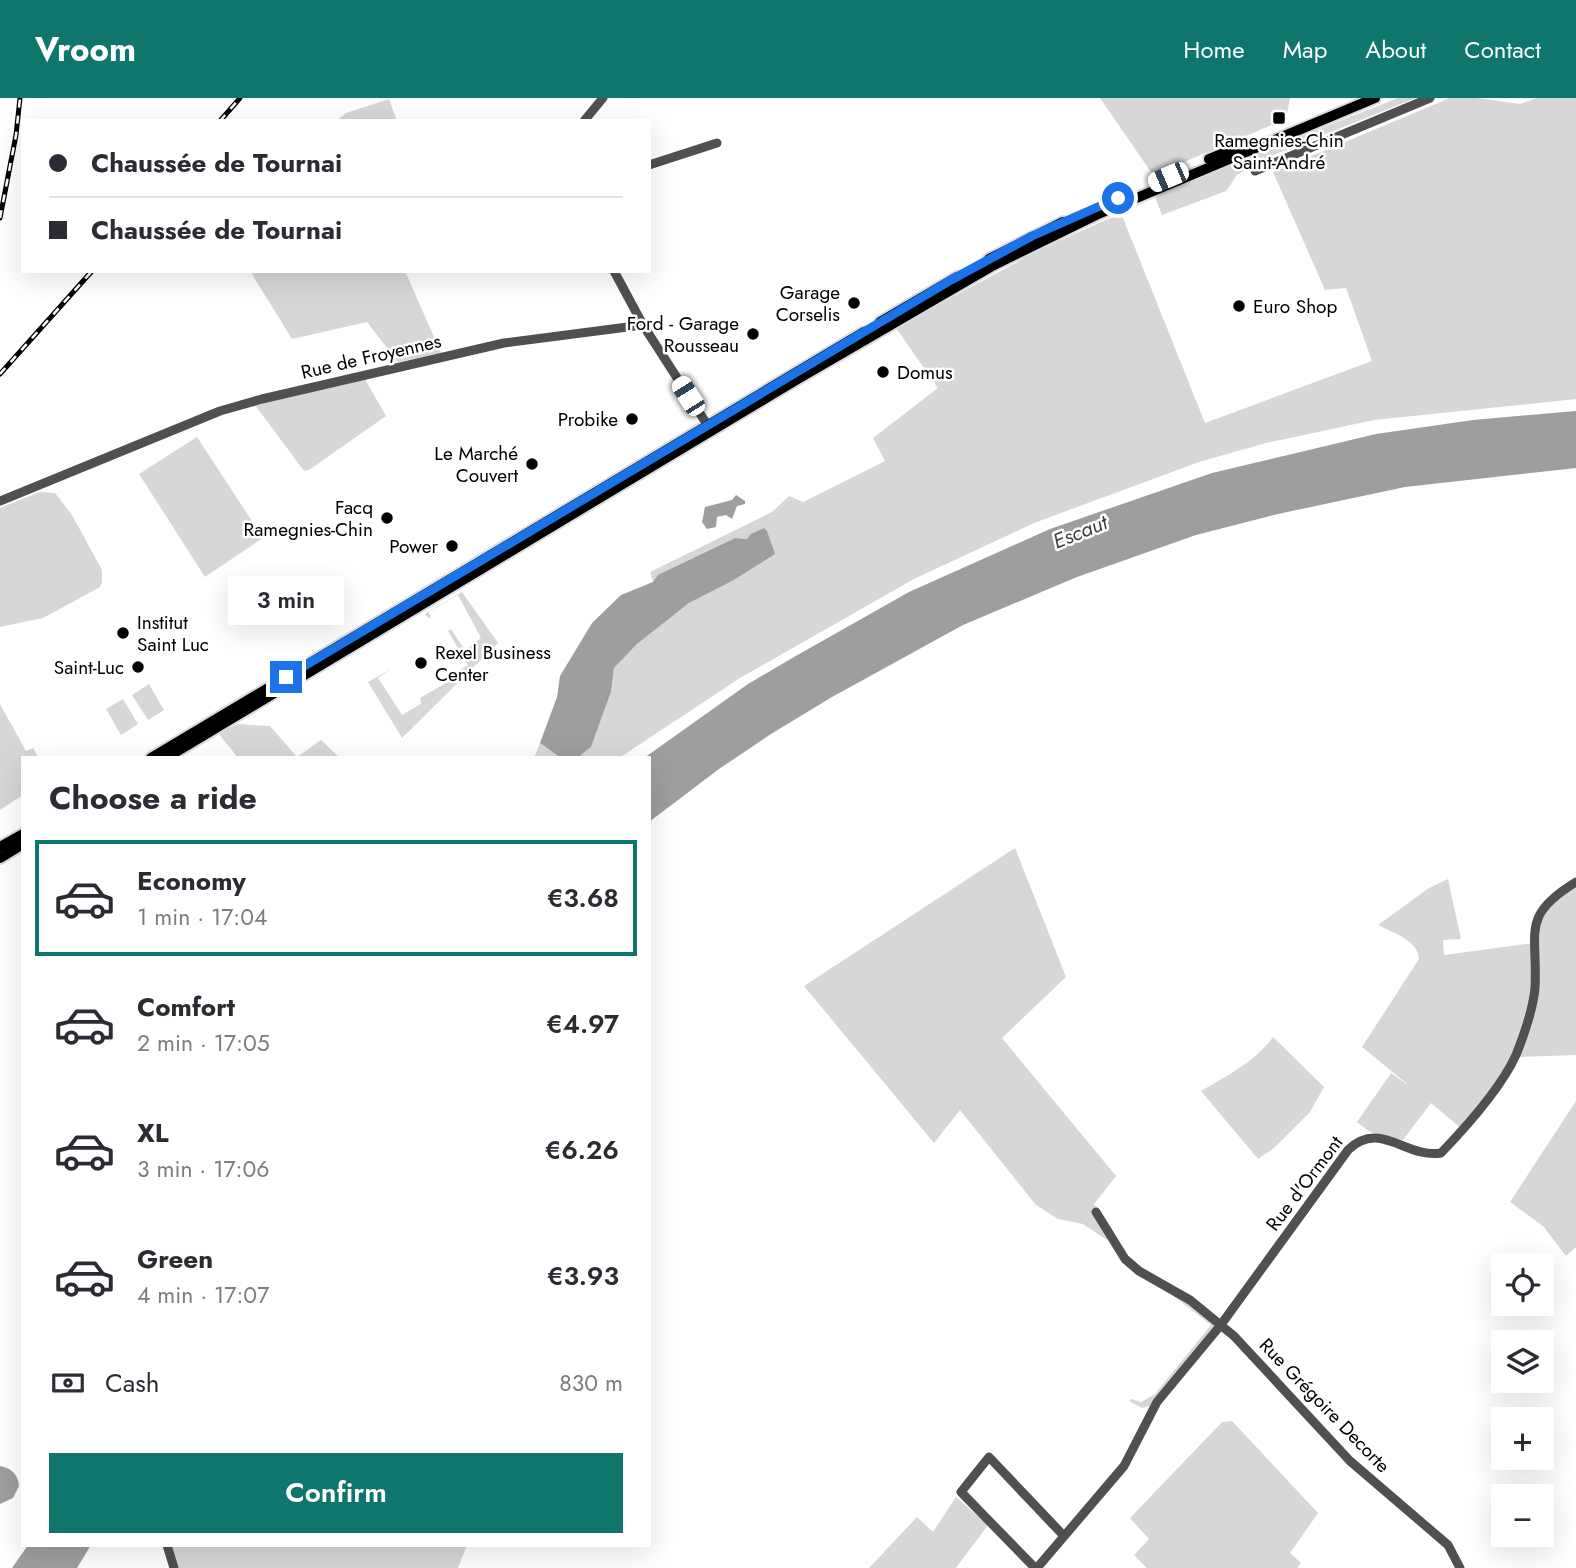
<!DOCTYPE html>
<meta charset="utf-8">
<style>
body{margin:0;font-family:Jost,sans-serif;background:#f7f7f7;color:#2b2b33;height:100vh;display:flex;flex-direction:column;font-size:26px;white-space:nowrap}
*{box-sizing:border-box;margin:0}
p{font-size:23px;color:#7c7c81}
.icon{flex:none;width:38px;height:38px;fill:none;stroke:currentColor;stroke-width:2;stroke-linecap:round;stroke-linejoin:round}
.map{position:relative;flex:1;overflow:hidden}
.side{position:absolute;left:21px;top:658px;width:630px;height:791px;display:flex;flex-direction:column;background:#fff;border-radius:0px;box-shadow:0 7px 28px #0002}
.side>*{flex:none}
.top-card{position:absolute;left:21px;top:21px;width:630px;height:154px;border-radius:0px;box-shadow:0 7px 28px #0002;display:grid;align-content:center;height:154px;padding:0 28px;background:#fff}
.tools{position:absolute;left:1491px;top:1155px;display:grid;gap:14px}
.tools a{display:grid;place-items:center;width:63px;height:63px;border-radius:0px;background:#fff;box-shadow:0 7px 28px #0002;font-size:35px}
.end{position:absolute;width:32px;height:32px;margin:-16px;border:9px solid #1a73e8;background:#fff;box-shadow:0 0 0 4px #fff}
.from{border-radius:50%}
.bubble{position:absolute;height:49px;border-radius:0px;background:#fff;box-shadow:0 7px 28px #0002;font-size:23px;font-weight:600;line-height:49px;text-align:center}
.car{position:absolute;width:21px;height:42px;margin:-21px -10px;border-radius:9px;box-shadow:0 0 5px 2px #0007;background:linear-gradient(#fff 24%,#345 0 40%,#fff 0 76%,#345 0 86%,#fff 0)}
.top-card b{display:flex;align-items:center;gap:24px;height:66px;font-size:26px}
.top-card b+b{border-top:2px solid #e1e1e2}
.top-card i{width:18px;height:18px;background:#2b2b33}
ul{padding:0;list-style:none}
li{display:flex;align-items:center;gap:21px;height:116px;margin:0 14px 10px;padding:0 14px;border:4px solid transparent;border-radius:0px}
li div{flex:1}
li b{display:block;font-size:26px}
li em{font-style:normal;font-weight:600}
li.on{border-color:#0f766e}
li>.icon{width:63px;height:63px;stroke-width:1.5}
h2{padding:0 28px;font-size:32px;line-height:84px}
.pay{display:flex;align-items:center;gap:18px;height:77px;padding:0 28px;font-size:26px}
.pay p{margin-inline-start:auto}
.primary-button{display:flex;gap:14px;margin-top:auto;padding:14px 28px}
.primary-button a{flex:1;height:80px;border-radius:0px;background:#0f766e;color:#fff;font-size:28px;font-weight:600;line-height:80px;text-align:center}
header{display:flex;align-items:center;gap:42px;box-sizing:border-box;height:98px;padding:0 35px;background:#0f766e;color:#fff}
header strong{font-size:33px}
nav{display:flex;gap:38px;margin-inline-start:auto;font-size:24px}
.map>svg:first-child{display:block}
.green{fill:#d7d7d7}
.water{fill:#9e9e9e}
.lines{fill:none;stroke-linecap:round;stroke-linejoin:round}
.major-casing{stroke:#dbdbdb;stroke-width:14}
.minor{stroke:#505050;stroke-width:9}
.major{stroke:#000;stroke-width:10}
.rail-casing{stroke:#000;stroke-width:5}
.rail{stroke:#fff;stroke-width:2.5;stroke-dasharray:8;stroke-linecap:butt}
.route{stroke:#1a73e8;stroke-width:9}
.poi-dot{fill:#000;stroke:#fff;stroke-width:2.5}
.labels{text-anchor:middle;stroke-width:5;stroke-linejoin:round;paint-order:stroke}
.poi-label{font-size:19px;fill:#000;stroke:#fff;text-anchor:end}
.street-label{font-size:19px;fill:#000;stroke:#fff}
.water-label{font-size:21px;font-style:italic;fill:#3f3f3f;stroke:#fff}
</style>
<header>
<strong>Vroom</strong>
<nav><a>Home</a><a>Map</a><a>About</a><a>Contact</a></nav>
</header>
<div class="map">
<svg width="1576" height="1470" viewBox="0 0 1576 1470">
<rect width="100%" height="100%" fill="#fff"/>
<g class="green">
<polygon points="1100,0 1290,0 1286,21 1153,77"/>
<polygon points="1398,0 1416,0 1268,59 1237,77 1226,93 1162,117 1155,99 1271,50"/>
<polygon points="1450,0 1476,0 1520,6 1537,0 1576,0 1576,301 1374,322 1266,345 1199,364 1034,425 914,481 740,580 619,660 577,660 591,649 611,594 614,570 637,546 689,505 732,483 747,441 735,440 722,446 653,484 650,474 772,414 789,398 803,404 885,363 873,340 938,290 896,230 1037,153 1121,115 1205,325 1372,263 1346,190 1325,192 1273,74"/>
<polygon points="389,1 397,23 336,23 346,15"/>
<polygon points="250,173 405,173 441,255 398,264 367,224 292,241"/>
<polygon points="365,281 386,318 309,372 304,373 255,307"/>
<polygon points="197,339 263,440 205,479 139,376"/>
<polygon points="40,394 55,395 72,417 102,472 102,484 100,489 43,520 0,529 0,410"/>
<polygon points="462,494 498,545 402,640 368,584 391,571 378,580 402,617 421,606 420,600 451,582 450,578 468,567 448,533 451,531 465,552 481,540 458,497 429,514 431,520 428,520 425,516"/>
<polygon points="149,586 164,612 148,622 132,597"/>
<polygon points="123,601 138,626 121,637 106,611"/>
<polygon points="0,606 26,653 33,650 39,660 23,660 23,697 0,712"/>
<polygon points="238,626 270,628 297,659 321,642 340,660 234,660 236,657 218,635"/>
<polygon points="540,645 561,660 534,660"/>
<polygon points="1015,750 1066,879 1002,940 1116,1078 1094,1106 1114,1134 1107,1142 1083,1126 1058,1121 1036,1107 960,1012 934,1045 804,888"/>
<path d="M1448,781L1461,841L1443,842L1444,857L1534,845V909L1537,830L1551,807L1576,787V957L1518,959L1462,1031L1431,1005L1403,1042L1370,1034L1357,1024L1391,975L1412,990L1362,949L1419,861C1418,842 1393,835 1378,827L1429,790Z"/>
<path d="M1273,939L1324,989L1310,1014L1274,1050L1258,1061L1201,993C1227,978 1255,964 1273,939Z"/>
<polygon points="1576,1003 1576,1149 1566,1158 1543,1128 1510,1104"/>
<polygon points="1171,1191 1214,1226 1214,1229 1150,1308 1142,1310 1129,1303 1131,1301 1141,1304 1155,1296 1211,1227 1168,1194"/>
<polygon points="1232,1323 1318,1415 1290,1455 1301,1465 1297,1470 1147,1470 1134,1457 1149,1441 1130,1420 1222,1324"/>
<polygon points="956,1399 988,1427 956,1470 869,1470 917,1419 933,1434"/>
<polygon points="169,1447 467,1447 458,1470 176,1470"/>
</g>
<g class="water">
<polygon points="1576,313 1576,370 1405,389 1278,416 1196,437 1077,479 963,527 832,599 771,636 719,671 649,724 649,660 644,660 748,586 794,559 909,494 1050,431 1212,375 1376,336 1473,322"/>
<polygon points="736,397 745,403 745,406 737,408 732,421 726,417 717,419 716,429 707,431 702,424 705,409 732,402"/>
<polygon points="764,430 767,433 775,456 732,483 689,505 637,546 614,570 611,594 591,649 577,660 561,660 540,645 557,599 560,578 592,525 621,497 653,484 658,477 735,440 747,441 751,436"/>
<path d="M0,1368C11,1370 18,1376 19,1388L13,1400L0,1406Z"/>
<polygon points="28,1447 91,1447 77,1470 12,1470"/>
</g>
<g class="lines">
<defs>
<g id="major">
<polyline points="1209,61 1243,47"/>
<polyline points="989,161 1063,124"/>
<polyline points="880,224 957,179"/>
<polyline points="151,660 864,234"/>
<polyline points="166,660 796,282 994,167 1096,117 1375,0"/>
<polyline points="0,749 23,736"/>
<polyline points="0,760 23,746"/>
</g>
</defs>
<use href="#major" class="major-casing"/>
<g class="minor">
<polyline points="584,23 603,0"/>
<polyline points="649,67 717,45"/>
<polyline points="1255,73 1430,0"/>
<polyline points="614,173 643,227"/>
<polyline points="0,403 220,313 262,301 504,245 643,227 710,331"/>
<polyline points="1096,1114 1125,1161 1139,1173 1190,1202 1234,1238 1350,1363 1448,1447 1460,1470"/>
<polyline points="167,1447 174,1470"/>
<polyline points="1035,1470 961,1394 989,1359 1064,1438"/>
<path d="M1037,1470L1124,1368L1157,1304L1220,1228L1348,1052C1380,1021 1406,1061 1441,1055C1466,1029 1501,990 1516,957C1524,937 1533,911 1535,890C1538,834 1520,818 1576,784"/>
</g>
<use href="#major" class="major"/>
<defs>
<g id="rail">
<polyline points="220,23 240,0"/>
<polyline points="0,120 16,37 20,0"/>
<polyline points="0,276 92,173"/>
</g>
</defs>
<use href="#rail" class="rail-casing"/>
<use href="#rail" class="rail"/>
</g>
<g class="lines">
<polyline class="route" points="286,579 951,182 1032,138 1118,100"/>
</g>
<g class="poi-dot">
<rect x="1272" y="13" width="14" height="14" rx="3.5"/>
<circle cx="854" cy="205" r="7"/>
<circle cx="1239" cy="208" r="7"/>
<circle cx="753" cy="236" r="7"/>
<circle cx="883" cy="274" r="7"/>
<circle cx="632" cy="321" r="7"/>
<circle cx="532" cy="366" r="7"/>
<circle cx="387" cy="420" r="7"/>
<circle cx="452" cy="448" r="7"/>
<circle cx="123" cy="535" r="7"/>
<circle cx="421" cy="565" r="7"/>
<circle cx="138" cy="569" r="7"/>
</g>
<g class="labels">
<g class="poi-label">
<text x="1279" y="49" text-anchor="middle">Ramegnies-Chin<tspan x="1279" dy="22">Saint-André</tspan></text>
<text x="840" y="201">Garage<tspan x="840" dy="22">Corselis</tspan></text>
<text x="1253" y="215" text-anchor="start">Euro Shop</text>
<text x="739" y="232">Ford - Garage<tspan x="739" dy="22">Rousseau</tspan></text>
<text x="897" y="281" text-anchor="start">Domus</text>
<text x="618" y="328">Probike</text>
<text x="518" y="362">Le Marché<tspan x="518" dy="22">Couvert</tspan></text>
<text x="373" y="416">Facq<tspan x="373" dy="22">Ramegnies-Chin</tspan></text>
<text x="438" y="455">Power</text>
<text x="137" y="531" text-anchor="start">Institut<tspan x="137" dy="22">Saint Luc</tspan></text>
<text x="435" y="561" text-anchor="start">Rexel Business<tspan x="435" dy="22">Center</tspan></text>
<text x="124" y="576">Saint-Luc</text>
</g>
<g class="street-label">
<text transform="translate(371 258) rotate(-13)" y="7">Rue de Froyennes</text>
<text transform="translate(1304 1085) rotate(-53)" y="7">Rue d'Ormont</text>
<text transform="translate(1325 1307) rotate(46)" y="7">Rue Grégoire Decorte</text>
</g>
<g class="water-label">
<text transform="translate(1080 434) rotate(-22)" y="7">Escaut</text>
</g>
</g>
</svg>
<div class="tools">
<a><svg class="icon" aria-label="locate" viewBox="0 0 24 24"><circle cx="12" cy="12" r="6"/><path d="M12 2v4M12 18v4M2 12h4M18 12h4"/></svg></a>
<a><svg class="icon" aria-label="layers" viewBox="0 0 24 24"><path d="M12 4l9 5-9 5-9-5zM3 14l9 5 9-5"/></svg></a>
<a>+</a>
<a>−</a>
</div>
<i class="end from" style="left:1118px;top:100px"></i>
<i class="end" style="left:286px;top:579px"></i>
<div class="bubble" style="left:228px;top:478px;width:116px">3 min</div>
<i class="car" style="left:1168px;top:79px;rotate:247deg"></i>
<i class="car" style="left:688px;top:298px;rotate:328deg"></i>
<div class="top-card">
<b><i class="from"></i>Chaussée de Tournai</b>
<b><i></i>Chaussée de Tournai</b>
</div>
<section class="side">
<h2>Choose a ride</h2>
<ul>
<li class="on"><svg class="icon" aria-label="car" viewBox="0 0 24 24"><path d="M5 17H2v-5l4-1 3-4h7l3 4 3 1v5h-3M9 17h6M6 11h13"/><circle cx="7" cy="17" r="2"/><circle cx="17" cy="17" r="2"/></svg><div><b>Economy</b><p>1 min · 17:04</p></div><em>€3.68</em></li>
<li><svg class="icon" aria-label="car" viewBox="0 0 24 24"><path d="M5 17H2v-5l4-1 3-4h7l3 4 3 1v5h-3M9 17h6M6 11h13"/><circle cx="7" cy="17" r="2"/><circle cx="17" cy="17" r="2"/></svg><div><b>Comfort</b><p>2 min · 17:05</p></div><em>€4.97</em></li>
<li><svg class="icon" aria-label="car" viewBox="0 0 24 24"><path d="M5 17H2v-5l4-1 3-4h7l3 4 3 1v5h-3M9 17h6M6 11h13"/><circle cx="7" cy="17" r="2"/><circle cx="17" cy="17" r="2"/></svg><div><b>XL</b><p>3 min · 17:06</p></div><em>€6.26</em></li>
<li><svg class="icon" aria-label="car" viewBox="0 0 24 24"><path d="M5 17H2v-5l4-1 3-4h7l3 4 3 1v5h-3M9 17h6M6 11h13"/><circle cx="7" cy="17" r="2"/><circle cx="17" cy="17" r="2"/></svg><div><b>Green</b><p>4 min · 17:07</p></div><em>€3.93</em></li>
</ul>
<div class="pay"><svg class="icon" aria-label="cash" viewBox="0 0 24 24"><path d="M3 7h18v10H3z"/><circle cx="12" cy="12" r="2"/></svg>Cash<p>830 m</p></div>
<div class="primary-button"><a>Confirm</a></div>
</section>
</div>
